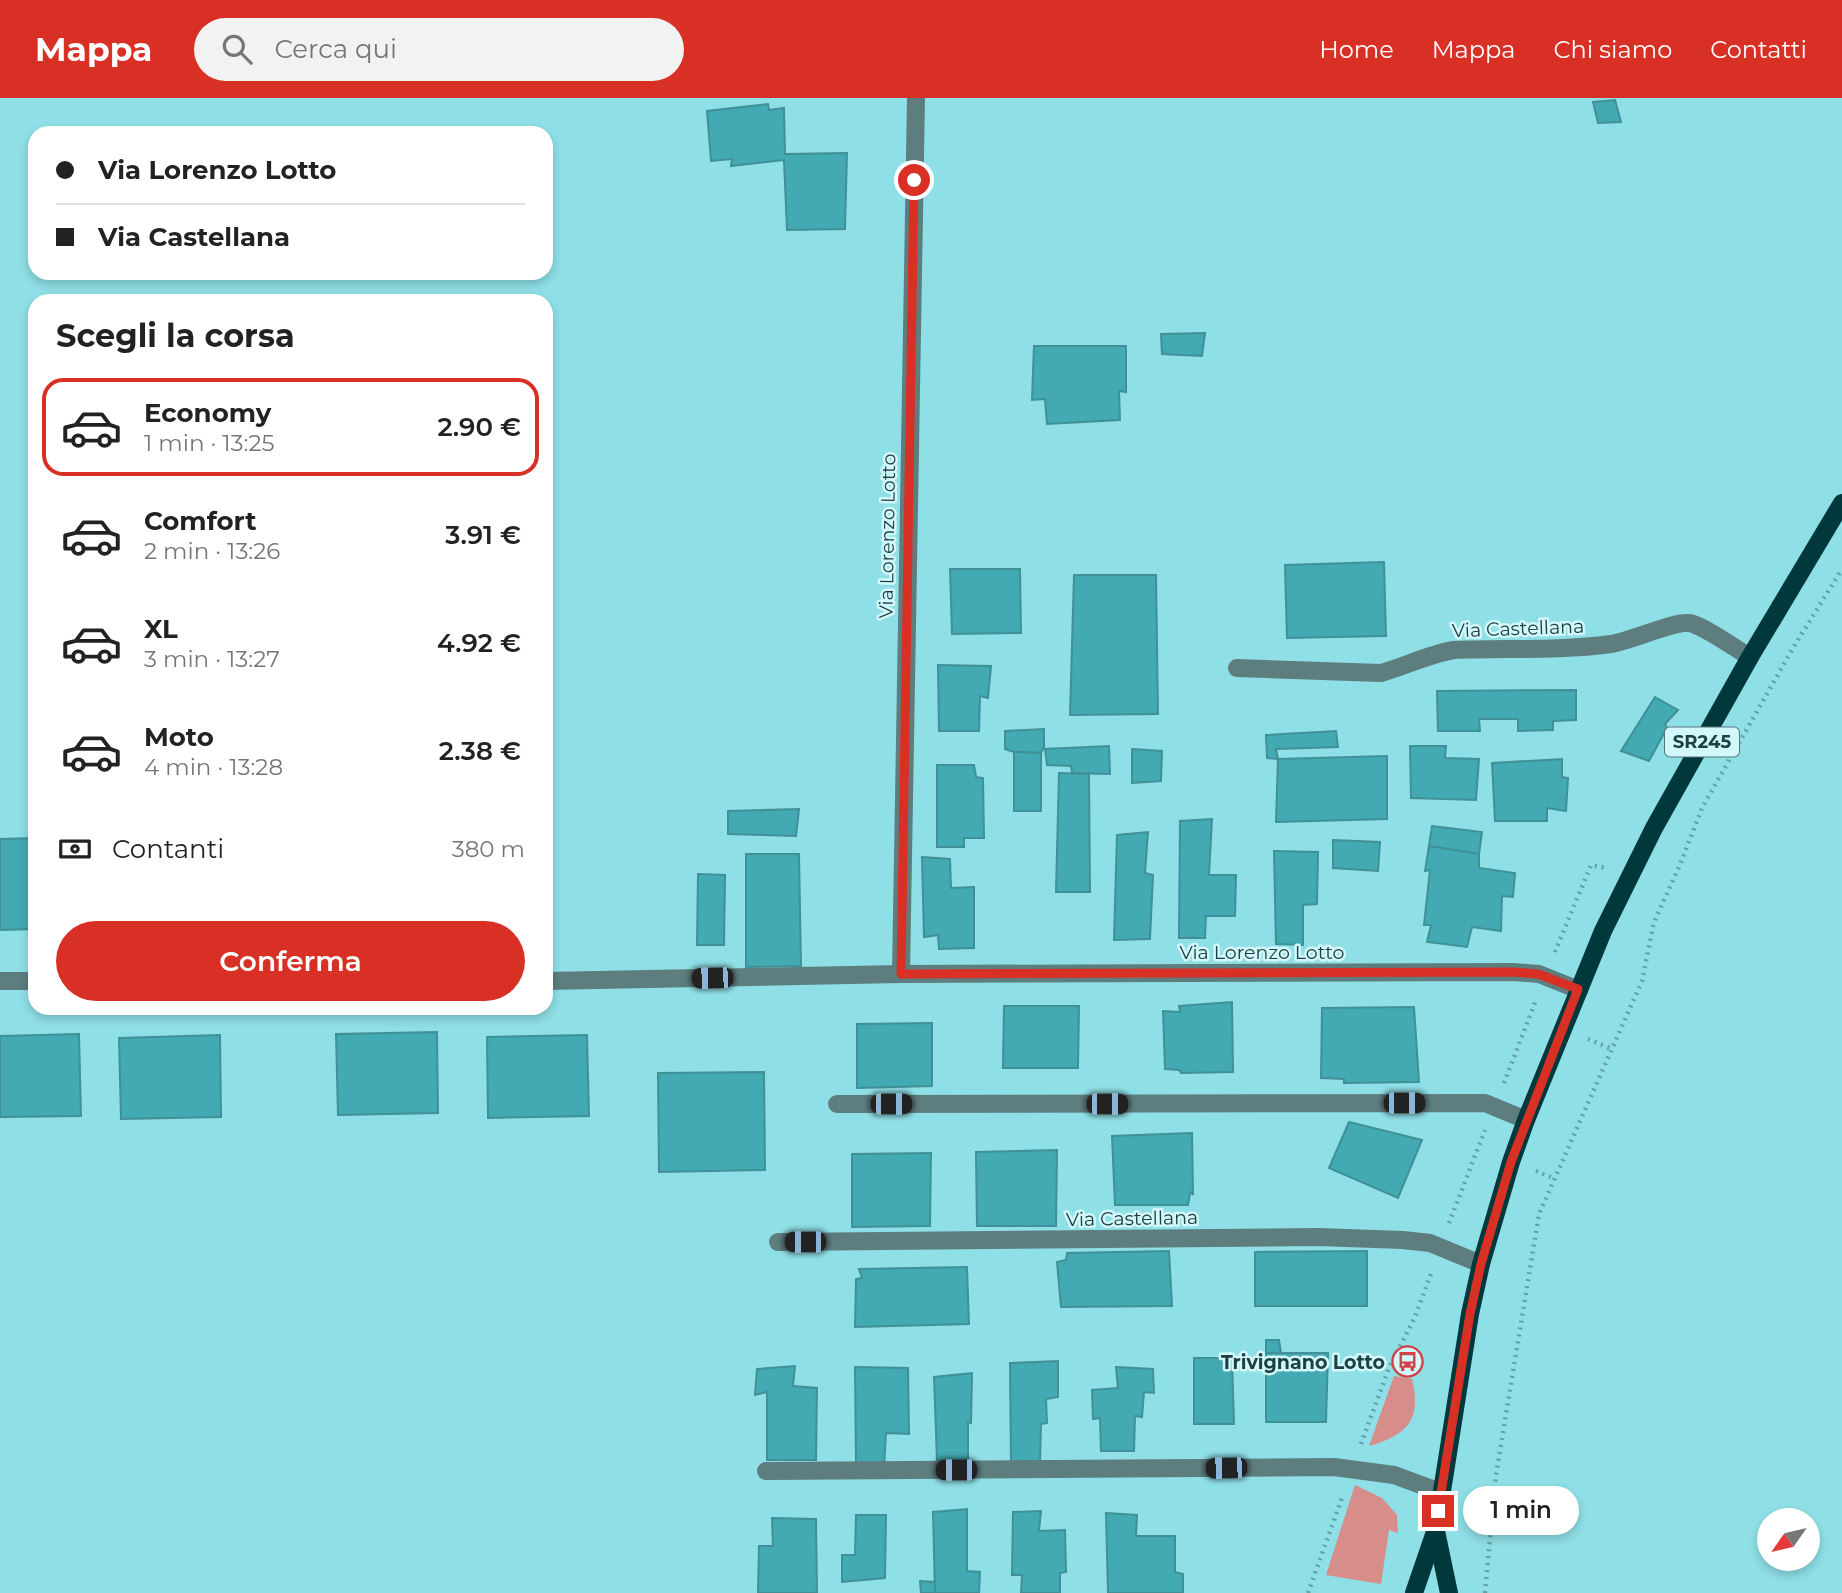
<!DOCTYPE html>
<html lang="it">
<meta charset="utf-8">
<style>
body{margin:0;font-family:Montserrat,sans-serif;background:#f2f2f2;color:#222;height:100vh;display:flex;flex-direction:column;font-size:26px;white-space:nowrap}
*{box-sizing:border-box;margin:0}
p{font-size:23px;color:#767676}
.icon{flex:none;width:38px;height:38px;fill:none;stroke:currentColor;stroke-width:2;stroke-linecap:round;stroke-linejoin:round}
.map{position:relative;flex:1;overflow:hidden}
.side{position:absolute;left:28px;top:196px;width:525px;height:721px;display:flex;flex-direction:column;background:#fff;border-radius:21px;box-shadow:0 4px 10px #0003}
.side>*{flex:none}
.top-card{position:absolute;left:28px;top:28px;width:525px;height:154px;border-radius:21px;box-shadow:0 4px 10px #0003;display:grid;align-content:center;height:154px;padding:0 28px;background:#fff}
.needle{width:46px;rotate:236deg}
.tools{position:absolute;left:1757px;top:1410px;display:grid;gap:14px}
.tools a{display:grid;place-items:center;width:63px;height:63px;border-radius:50%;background:#fff;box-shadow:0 4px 10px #0003;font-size:35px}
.end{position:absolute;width:32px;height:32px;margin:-16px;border:9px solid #d93025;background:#fff;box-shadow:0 0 0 4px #fff}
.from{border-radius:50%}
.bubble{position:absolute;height:49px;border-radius:24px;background:#fff;box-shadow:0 4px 10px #0003;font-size:23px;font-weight:600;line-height:49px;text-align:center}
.car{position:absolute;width:21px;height:42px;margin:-21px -10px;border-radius:9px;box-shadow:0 0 5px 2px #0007;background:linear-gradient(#222 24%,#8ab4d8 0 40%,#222 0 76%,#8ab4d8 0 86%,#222 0)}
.top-card b{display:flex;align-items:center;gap:24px;height:66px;font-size:26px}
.top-card b+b{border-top:2px solid #e0e0e0}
.top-card i{width:18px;height:18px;background:#222}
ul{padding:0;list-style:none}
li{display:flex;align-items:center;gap:21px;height:98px;margin:0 14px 10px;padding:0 14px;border:4px solid transparent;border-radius:21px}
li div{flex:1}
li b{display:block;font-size:26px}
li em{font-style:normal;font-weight:600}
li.on{border-color:#d93025}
li>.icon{width:63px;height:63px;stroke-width:1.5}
h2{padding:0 28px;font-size:32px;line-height:84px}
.pay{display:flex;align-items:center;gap:18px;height:77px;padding:0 28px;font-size:26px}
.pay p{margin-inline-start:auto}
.button{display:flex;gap:14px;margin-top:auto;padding:14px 28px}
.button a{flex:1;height:80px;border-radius:42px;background:#d93025;color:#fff;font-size:28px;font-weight:600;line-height:80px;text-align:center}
header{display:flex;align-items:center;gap:42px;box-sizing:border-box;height:98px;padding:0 35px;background:#d93025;color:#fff}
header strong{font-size:33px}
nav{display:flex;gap:38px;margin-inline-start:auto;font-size:24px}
.search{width:490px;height:63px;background:#f2f2f2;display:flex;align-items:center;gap:18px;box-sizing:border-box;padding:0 24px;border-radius:38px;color:#767676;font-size:26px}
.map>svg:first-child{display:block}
.green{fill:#d78d8a}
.building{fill:#43a9b2;stroke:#3f9197;stroke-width:2}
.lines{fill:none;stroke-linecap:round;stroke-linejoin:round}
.path{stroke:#63a1a6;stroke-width:4.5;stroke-dasharray:2 5;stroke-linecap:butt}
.minor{stroke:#5e7d7f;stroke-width:18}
.major{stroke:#00383c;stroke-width:18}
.route{stroke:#d93025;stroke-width:9}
.labels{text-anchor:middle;stroke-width:5;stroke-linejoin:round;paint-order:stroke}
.shield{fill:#d2f8fc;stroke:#54777a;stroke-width:2}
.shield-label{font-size:18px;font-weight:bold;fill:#1e4042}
.street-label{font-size:19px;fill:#1e4042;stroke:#d2f8fc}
.poi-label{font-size:19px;font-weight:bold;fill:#1e4042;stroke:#d2f8fc;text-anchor:end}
</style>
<header>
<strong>Mappa</strong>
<div class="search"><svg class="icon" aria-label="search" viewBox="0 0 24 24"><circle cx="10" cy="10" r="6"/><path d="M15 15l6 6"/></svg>Cerca qui</div>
<nav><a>Home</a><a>Mappa</a><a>Chi siamo</a><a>Contatti</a></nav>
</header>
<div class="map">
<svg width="1842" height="1495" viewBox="0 0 1842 1495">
<rect width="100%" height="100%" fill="#8fdfe6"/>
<g class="green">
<path d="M1394,1278L1412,1281C1422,1322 1407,1337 1369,1348Z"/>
<polygon points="1355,1387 1382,1400 1397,1417 1398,1435 1389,1432 1381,1486 1326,1477"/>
</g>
<g class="building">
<polygon points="1615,2 1621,24 1598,25 1593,4"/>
<polygon points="768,6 769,12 784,10 785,56 847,55 845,131 787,132 784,62 731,68 732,61 711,63 707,13"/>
<polygon points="1205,235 1202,258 1162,256 1161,236"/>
<polygon points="1034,248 1126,248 1126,294 1119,293 1120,322 1047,326 1045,301 1032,302"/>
<polygon points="1384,464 1386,538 1287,540 1285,467"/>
<polygon points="950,471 1020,471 1021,535 952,536"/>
<polygon points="1074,477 1156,477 1158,616 1070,617"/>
<polygon points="938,567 991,568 988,600 980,598 979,633 939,633"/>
<polygon points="1576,592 1576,622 1553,623 1553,632 1518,633 1518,621 1479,621 1480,633 1438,633 1437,593"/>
<polygon points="1655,599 1678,612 1665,626 1667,630 1649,663 1621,653"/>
<polygon points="1044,631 1044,649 1041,655 1014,654 1005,651 1005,633"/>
<polygon points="1336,633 1338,649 1276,651 1278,661 1267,660 1266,637"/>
<polygon points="1109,648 1110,676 1072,675 1071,668 1047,667 1045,651"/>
<polygon points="1410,648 1446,648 1445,660 1479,661 1476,702 1411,700"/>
<polygon points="1132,651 1162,653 1161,683 1132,685"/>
<polygon points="1014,654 1041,655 1041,713 1014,713"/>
<polygon points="1387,658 1387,721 1276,724 1278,661"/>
<polygon points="1562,661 1562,679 1568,680 1566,713 1547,710 1547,723 1495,723 1492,665"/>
<polygon points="937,667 974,667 976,679 983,680 984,740 964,740 964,749 937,749"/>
<polygon points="1059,675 1089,676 1090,794 1056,794"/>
<polygon points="799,711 796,738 728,736 728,713"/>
<polygon points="1212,721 1209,777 1236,777 1235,818 1206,818 1205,840 1179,840 1180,723"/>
<polygon points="1432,728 1482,734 1479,756 1429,748"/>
<polygon points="1148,734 1145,775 1153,777 1150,841 1114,842 1117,737"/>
<polygon points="35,740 35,831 0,832 0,741"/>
<polygon points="1333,742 1380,744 1378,773 1333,770"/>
<polygon points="1429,748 1479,756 1479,770 1515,775 1513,799 1502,798 1501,833 1472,829 1467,849 1427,844 1431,827 1424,827 1430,772 1425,773"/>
<polygon points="1274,753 1318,754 1317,806 1303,807 1303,847 1276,846"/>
<polygon points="746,756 799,756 801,868 746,869"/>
<polygon points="922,759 950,761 951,790 974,789 974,850 939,851 938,837 924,839"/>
<polygon points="698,776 725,777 724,847 697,847"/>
<polygon points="1232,904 1233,974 1181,975 1179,972 1165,971 1163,913 1180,914 1179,908"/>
<polygon points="1004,908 1079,908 1078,970 1003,970"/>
<polygon points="1414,909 1419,984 1344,985 1344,981 1321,980 1322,910"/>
<polygon points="932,925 932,988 857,990 857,926"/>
<polygon points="437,934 438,1015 338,1017 336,936"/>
<polygon points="79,936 81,1018 0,1019 0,938"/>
<polygon points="220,937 221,1019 121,1021 119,940"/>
<polygon points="587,937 589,1018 488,1020 487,939"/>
<polygon points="764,974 765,1072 659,1074 658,975"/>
<polygon points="1349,1024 1422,1042 1398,1100 1329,1070"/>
<polygon points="1192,1035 1193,1096 1190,1095 1188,1107 1115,1107 1112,1038"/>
<polygon points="1057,1052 1056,1128 977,1128 976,1054"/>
<polygon points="931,1055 930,1128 852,1129 852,1056"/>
<polygon points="1169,1153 1172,1208 1061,1209 1057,1164 1066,1162 1067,1155"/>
<polygon points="1367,1153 1367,1208 1255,1208 1255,1154"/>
<polygon points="967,1169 969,1226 855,1229 856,1181 862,1180 859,1171"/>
<polygon points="1266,1242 1279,1242 1281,1255 1266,1255"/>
<polygon points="1266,1255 1328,1255 1326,1324 1266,1324"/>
<polygon points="1194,1260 1232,1260 1234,1326 1194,1326"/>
<polygon points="1058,1263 1058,1299 1046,1301 1047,1325 1041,1326 1040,1365 1011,1367 1010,1265"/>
<polygon points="795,1268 793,1288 817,1290 816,1362 767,1362 767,1294 755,1297 757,1271"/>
<polygon points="855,1269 908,1270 909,1336 886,1335 884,1369 856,1367"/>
<polygon points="1116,1269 1153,1271 1154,1295 1144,1294 1142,1319 1135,1318 1134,1353 1101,1353 1100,1320 1093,1321 1092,1292 1118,1290"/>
<polygon points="972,1275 971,1325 968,1324 968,1361 937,1363 934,1279"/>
<polygon points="967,1411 967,1473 980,1474 979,1495 935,1495 933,1414"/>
<polygon points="1041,1413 1039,1433 1065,1432 1066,1474 1060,1475 1060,1495 1021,1495 1022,1477 1012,1477 1013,1414"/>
<polygon points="1106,1415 1137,1417 1136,1438 1175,1438 1175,1474 1183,1476 1183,1495 1108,1495"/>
<polygon points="856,1417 886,1417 885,1480 842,1484 842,1457 855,1457"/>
<polygon points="772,1420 816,1421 817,1495 758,1495 759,1448 773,1448"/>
<polygon points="920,1483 935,1484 935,1495 921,1495"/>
</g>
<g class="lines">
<g class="path">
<polyline points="1555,854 1591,767 1606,770"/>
<polyline points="1588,941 1612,951"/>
<polyline points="1504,985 1536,902"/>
<polyline points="1536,1073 1555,1081"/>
<polyline points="1449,1125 1485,1032"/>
<polyline points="1361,1346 1389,1270 1415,1219 1432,1173"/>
<polyline points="1308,1495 1343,1397"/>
<polyline points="1485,1495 1496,1377 1539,1116 1642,883 1654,824 1680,767 1702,710 1793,550 1842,471"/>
</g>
<g class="minor">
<path d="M1237,570L1381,575C1406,568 1429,556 1454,552C1506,550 1559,553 1611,546C1631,543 1674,523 1689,525C1703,527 1736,551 1750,559"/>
<polyline points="901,876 916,0"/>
<polyline points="0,883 35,883"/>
<polyline points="546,883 901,876 1513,874 1539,876 1579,892"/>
<polyline points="837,1006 1485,1005 1526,1022"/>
<polyline points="778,1144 1318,1139 1403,1142 1430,1145 1481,1166"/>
<polyline points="766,1373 1334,1369 1394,1377 1440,1394"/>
</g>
<g class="major">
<polyline points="1436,1433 1449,1495"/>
<polyline points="1414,1495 1436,1431 1470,1216 1481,1166 1511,1064 1526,1022 1603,833 1654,730 1750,559 1842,405"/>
</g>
</g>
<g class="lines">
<polyline class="route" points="914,82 901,876 1513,874 1538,876 1578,891 1511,1064 1481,1166 1470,1216 1438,1413"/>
</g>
<defs>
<symbol id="bus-ring" viewBox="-11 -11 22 22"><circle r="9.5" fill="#d2f8fc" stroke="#d24247" stroke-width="1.5"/><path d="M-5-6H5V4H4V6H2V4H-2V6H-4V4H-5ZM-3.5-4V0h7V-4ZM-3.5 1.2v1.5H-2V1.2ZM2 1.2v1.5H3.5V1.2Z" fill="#d24247"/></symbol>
</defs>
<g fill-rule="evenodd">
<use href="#bus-ring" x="1390" y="1246" width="35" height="35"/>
</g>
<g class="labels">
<rect class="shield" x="1665" y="629.5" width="74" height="29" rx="5"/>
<g class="shield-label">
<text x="1702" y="650">SR245</text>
</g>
<g class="street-label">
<text transform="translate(887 438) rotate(-89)" y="7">Via Lorenzo Lotto</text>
<text transform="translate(1518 530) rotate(-2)" y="7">Via Castellana</text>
<text x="1262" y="861">Via Lorenzo Lotto</text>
<text transform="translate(1132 1120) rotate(-1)" y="7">Via Castellana</text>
</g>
<g class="poi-label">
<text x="1385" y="1271">Trivignano Lotto</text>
</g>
</g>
</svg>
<div class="tools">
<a><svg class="needle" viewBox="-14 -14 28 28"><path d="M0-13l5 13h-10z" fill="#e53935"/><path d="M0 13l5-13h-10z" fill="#767676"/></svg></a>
</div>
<i class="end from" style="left:914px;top:82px"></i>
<i class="end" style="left:1438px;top:1413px"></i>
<div class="bubble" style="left:1463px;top:1388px;width:116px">1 min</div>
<i class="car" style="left:712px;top:880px;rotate:269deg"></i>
<i class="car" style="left:1404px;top:1005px;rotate:90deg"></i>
<i class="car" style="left:891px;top:1006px;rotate:90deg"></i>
<i class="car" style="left:1107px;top:1006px;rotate:90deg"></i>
<i class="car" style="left:805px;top:1144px;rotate:270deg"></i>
<i class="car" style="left:1226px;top:1370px;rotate:269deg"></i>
<i class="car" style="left:956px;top:1372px;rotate:270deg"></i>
<div class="top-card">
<b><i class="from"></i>Via Lorenzo Lotto</b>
<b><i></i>Via Castellana</b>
</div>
<section class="side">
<h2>Scegli la corsa</h2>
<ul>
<li class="on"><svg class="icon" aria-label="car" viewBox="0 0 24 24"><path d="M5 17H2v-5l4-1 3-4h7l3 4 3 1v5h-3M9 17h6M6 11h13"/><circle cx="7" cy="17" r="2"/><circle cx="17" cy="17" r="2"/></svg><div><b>Economy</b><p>1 min · 13:25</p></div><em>2.90 €</em></li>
<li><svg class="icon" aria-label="car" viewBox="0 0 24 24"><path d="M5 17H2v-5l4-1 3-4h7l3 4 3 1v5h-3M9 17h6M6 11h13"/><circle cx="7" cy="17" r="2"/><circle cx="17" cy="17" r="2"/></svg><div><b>Comfort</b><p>2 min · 13:26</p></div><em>3.91 €</em></li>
<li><svg class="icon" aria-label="car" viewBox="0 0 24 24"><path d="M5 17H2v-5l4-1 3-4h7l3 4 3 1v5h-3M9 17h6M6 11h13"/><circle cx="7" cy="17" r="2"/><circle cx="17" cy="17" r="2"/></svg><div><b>XL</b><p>3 min · 13:27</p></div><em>4.92 €</em></li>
<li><svg class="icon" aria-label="car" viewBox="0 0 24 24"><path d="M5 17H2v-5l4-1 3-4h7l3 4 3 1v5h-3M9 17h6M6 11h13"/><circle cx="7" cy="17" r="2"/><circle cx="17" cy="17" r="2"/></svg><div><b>Moto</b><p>4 min · 13:28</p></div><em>2.38 €</em></li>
</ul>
<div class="pay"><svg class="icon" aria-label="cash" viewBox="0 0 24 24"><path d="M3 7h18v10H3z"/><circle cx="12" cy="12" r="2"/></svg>Contanti<p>380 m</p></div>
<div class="button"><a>Conferma</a></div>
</section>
</div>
